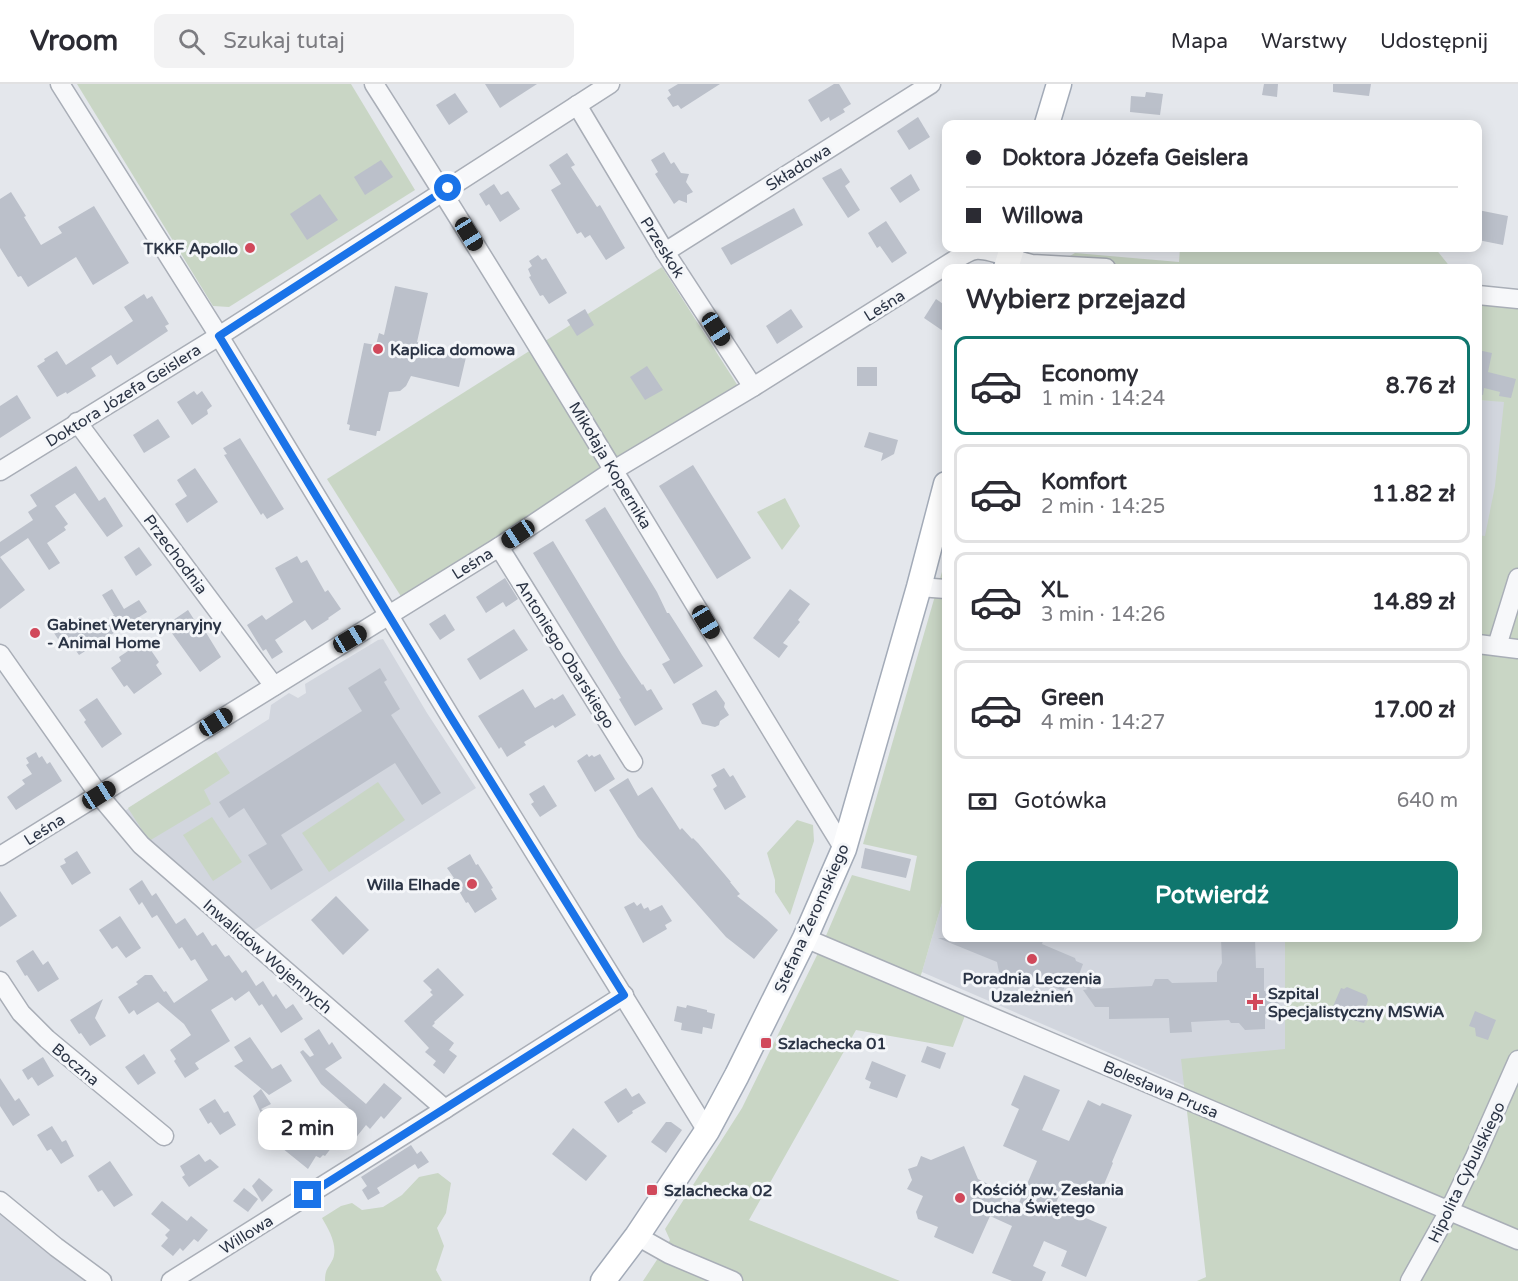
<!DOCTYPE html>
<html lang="pl">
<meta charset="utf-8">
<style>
body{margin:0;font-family:"Varela Round",sans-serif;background:#f2f2f3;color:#2b2b33;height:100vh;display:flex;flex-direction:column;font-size:22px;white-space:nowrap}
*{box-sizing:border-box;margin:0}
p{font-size:20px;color:#7c7c81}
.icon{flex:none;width:33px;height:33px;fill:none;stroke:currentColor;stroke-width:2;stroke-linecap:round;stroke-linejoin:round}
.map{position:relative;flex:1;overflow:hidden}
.panel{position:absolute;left:942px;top:180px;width:540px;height:678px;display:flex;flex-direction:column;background:#fff;border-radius:12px;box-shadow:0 3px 15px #0003}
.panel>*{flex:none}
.banner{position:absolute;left:942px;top:36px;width:540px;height:132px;border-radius:12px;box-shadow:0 3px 15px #0003;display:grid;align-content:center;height:132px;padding:0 24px;background:#fff}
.end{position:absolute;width:27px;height:27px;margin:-14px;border:8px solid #1a73e8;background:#fff;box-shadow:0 0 0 3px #fff}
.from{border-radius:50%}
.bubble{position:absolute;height:42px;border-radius:12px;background:#fff;box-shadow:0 3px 15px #0003;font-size:20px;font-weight:800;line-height:42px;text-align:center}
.car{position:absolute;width:18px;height:36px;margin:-18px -9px;border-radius:8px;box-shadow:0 0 4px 2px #0007;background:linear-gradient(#222 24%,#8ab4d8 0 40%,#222 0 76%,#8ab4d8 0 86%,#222 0)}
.banner b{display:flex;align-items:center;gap:21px;height:57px;font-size:22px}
.banner b+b{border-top:2px solid #e1e1e2}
.banner i{width:15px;height:15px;background:#2b2b33}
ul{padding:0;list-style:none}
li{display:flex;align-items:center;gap:18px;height:99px;margin:0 12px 9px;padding:0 12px;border:3px solid #e1e1e2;border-radius:12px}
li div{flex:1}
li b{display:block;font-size:22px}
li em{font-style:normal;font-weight:800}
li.selected{border-color:#0f766e}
li>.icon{width:54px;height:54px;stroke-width:1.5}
h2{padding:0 24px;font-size:27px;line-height:72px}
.pay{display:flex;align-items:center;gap:15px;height:66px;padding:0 24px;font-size:22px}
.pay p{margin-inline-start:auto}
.primary-button{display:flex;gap:12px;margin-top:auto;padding:12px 24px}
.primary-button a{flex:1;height:69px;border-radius:12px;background:#0f766e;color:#fff;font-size:24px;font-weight:800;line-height:69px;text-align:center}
header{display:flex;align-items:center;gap:36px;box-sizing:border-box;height:84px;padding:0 30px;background:#fff;border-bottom:2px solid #e1e1e2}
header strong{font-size:28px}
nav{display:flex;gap:33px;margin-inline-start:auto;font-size:21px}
.search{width:420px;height:54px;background:#f2f2f3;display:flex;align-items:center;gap:15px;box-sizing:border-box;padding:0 21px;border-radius:12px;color:#7c7c81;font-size:22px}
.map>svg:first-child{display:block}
.built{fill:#d2d6de}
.green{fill:#c9d6c5}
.building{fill:#bbc0ca}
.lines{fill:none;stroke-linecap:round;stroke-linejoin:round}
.minor-casing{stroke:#a9aeb7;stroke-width:21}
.major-casing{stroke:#a3abb8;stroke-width:27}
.minor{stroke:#f7f8fa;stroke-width:18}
.major{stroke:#fff;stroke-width:24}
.route{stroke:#1a73e8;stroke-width:8}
.poi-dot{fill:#d1495b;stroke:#f4f6f9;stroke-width:2}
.labels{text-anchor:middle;stroke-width:6;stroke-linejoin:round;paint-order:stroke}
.street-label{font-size:16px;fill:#2b3445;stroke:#f4f6f9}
.poi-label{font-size:16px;font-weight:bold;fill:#2b3445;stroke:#f4f6f9;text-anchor:start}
</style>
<header>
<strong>Vroom</strong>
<div class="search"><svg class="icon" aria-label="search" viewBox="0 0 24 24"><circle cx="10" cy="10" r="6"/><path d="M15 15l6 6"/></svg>Szukaj tutaj</div>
<nav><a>Mapa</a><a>Warstwy</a><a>Udostępnij</a></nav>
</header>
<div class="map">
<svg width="1518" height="1197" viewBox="0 0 1518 1197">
<rect width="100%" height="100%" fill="#e4e7ec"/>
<g class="built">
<polygon points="1478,316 1518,318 1478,553"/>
<polygon points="383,555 427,629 476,704 248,850 120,730 269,635 271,621 289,609 298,614 306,609 305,600 378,556"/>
<polygon points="946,805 946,854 1478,854 1518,948 1257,1033 922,888"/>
<polygon points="0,1129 89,1197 0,1197"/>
</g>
<g class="green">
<polygon points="77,0 351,0 415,106 229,223 213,222"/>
<polygon points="1180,164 1435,164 1451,184 1049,184 1075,169 1179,178"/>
<polygon points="662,183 738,302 402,514 327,395"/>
<polygon points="1478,204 1518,207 1518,1197 1197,1197 1206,1193 1181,975 1285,965 1285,854 1478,854 1478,451 1485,452 1495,402 1504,318 1478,316"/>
<polygon points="785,414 800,442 782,466 757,428"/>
<polygon points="946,474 946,805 922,888 915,906 966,929 953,963 856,946 749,1136 900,1197 643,1197 670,1156 665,1145 742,1024 822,861 852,791 910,807 917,772 863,760"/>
<polygon points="216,668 230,689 204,706 211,720 149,757 128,724"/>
<polygon points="378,698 405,736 329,788 302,749"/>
<polygon points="212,733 242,778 213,797 183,751"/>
<polygon points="797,736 813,741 814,757 790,831 775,808 775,796 767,769"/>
<path d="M438,1089L451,1099L446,1129L437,1144L444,1162L436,1186L442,1197H325C325,1185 328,1185 333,1175C338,1161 329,1146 322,1134L341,1122L352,1119L362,1126L383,1123L402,1111L419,1093Z"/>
</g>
<g class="building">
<polygon points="485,0 537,0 500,24"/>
<polygon points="678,0 720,0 681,25 678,21 673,23 667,14 671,11 668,6"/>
<polygon points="834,0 839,0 851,20 843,25 845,28 830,37 829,33 821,38 808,16"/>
<polygon points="1264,0 1278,0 1277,13 1262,11"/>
<polygon points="1333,0 1371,0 1369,12 1333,8"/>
<polygon points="1146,8 1163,10 1160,31 1130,28 1131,12 1145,13"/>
<polygon points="455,9 468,28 449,41 436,21"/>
<polygon points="918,33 930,53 909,66 897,47"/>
<polygon points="664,68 671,80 674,78 681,89 689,90 686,98 693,108 687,111 687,119 679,116 674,120 655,90 658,88 651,76"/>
<polygon points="567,69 575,81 571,83 597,123 600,121 625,164 606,176 590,151 585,154 581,148 577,150 551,106 561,100 549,81"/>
<polygon points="381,76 393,93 365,111 354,93"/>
<polygon points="841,84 850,98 845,102 860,126 848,134 822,94"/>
<polygon points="911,90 920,106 900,119 890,104"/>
<polygon points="494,100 501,111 508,107 520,125 500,138 489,120 486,122 479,110"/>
<polygon points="11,108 26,132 24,133 41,161 62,149 58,143 94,122 129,179 93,201 76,173 28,203 21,192 18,193 0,164 0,115"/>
<polygon points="320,110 338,136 307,156 290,130"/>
<polygon points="794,124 803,141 731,181 721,164"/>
<polygon points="1478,126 1508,132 1503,161 1478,156"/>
<polygon points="886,137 907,169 892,179 880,162 877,164 868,149"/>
<polygon points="538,171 542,176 546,174 567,209 549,220 543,211 540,212 529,193 531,192 528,185 532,182 529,177"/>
<polygon points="395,202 428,209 417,258 467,269 459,303 411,292 406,302 400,307 389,308 380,347 377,347 376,352 349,346 350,341 347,340 364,259 376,261 379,249 384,251"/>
<polygon points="144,210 147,215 152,212 169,240 165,242 168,247 117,281 111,271 91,284 96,292 67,310 66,308 57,313 37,282 45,277 44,275 57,267 66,281 133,237 124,223"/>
<polygon points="936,215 946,222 946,249 924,234"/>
<polygon points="585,225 594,241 577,252 567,236"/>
<polygon points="791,225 803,243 777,260 766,242"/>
<polygon points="1478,266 1492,269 1488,288 1516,295 1511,314 1499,312 1500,308 1484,304 1483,311 1478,310"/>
<polygon points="647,282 663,306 645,316 630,293"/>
<rect x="857" y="283" width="20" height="19"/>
<polygon points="194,307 197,311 202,307 212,322 207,326 208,330 192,341 177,318"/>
<polygon points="17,311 31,334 0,354 0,322"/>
<polygon points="158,335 170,353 144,369 133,351"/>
<polygon points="869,348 898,356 894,370 881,377 883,369 864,363"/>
<polygon points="240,354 284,425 267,435 263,429 261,431 224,371 227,370 223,364"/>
<polygon points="693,381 751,474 717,495 659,402"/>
<polygon points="76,382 99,417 105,413 123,442 107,453 75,409 55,422 68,440 64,443 66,446 47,459 60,479 49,486 28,454 0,473 25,506 0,525 0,458 33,436 28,428 37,422 30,411"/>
<polygon points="195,384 218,418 187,439 175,420 187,412 177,396"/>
<polygon points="605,423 657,508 667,529 669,529 703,582 674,600 662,580 670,576 585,436"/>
<polygon points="553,457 622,571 642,601 643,600 647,607 651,605 663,625 635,642 619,615 621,614 533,469"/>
<polygon points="139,463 152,481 136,492 124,473"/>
<polygon points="297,472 301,479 307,476 325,508 328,506 341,525 328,534 329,535 312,546 305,536 275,556 283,568 272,575 266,565 263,567 247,541 262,531 266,536 293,518 275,484"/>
<polygon points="505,494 518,515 506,523 503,518 486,529 476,513"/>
<polygon points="112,505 124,525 139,516 147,528 79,571 69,557 62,561 54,549 81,532 90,546 114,531 102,511"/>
<polygon points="790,505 810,520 798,536 800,538 783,559 788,562 779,574 753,554"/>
<polygon points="188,526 195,537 197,536 205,547 221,573 200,588 166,541"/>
<polygon points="445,530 455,546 440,556 429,540"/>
<polygon points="514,545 528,566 480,596 467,575"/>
<polygon points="146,559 159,578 156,581 162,590 134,610 127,601 124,603 111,584 121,577 119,573 134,563 136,567"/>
<polygon points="380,584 387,596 384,598 400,625 391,631 441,709 422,721 395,679 281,751 303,786 271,806 248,771 267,760 244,724 229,734 219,718 362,627 348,604"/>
<polygon points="523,605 535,624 552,614 554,616 563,610 576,631 555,644 553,641 524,658 526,661 507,673 501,663 499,665 478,632"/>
<polygon points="716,606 725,619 724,623 729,631 720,637 719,641 715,643 702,640 692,620"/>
<polygon points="97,614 122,650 102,664 84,638 86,636 79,626"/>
<polygon points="36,668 39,674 42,672 47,680 50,678 62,697 16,726 7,713 25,700 22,696 32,690 26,681 29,679 26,674"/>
<polygon points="587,670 589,673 592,671 594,673 600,670 615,695 595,708 577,677"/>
<polygon points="724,684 730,693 733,691 746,713 725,726 713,705 717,702 711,691"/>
<polygon points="628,694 638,712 652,703 680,746 682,744 692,755 693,754 698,759 731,798 730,798 740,810 737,812 767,836 778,846 754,875 726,853 638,753 609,706"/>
<polygon points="544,701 557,722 540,733 531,720 534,718 529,710"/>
<polygon points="865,764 911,775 906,794 861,784"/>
<polygon points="77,767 91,789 72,801 60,782 66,779 64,775"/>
<polygon points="470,770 476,781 478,780 493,804 491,805 497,815 475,829 468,818 466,819 452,795 454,794 447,784"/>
<polygon points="142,796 152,812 156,809 176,840 185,834 197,852 203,848 212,862 216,860 225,873 229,871 242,889 246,886 256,902 263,897 273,913 276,910 286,925 293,920 303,935 281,949 262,920 259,922 249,907 235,917 232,913 211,926 230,957 195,979 199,985 185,994 174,977 176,975 170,966 191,951 184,940 158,918 137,931 134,926 129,930 118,913 138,900 136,898 145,891 152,891 164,908 166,907 174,919 208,896 195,875 191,877 182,863 179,865 157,831 152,834 142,818 139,821 129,805"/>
<polygon points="0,807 17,832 0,843"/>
<polygon points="336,812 369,846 343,871 311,836"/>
<polygon points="634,818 637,822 641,819 644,825 648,823 650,827 662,821 672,837 665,841 667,845 643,859 624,823"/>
<polygon points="120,832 141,864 126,874 117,862 112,865 99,846"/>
<polygon points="938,854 1044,854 1042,860 1075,874 1076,877 1083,880 1080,888 1092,905 1152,902 1155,895 1168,895 1172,899 1217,898 1217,888 1222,879 1221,854 1255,854 1256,884 1264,884 1264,907 1278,907 1279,930 1265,930 1265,945 1245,946 1239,939 1231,939 1229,936 1191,938 1192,948 1170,949 1169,934 1109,935 1109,923 1095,923 1083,906 1088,905 1067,897 1063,907 1031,893 1022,898 999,888 997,878"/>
<polygon points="33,866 43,881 48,877 59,895 38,908 27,891 25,892 16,877"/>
<polygon points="438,884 464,911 434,938 435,939 432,942 454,959 449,966 457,972 444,990 433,981 436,977 425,968 429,964 404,937 433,911 430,908 432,906 423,897"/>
<polygon points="1347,903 1366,911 1368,916 1366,923 1368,929 1364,939 1350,935 1345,939 1338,936 1337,929 1331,927 1341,904 1344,905"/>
<polygon points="103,915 95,934 106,952 90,962 81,949 79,950 70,936"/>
<polygon points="687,921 707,926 707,928 715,930 712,945 703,943 702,950 681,946 682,939 674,937 677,922 686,924"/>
<polygon points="1475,927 1496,936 1488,956 1476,952 1475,944 1469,942"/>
<polygon points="319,945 329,961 332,958 342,974 325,985 366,1020 384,999 402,1014 384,1035 381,1032 370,1045 366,1041 354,1056 337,1041 351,1026 321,1000 300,968 303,966 310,973 314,971 304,955"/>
<polygon points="250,953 272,985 281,980 292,997 269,1011 234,982 243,977 234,963"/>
<polygon points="927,962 946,969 940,985 921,978"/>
<polygon points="144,970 156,989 138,1001 125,983"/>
<polygon points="43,973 54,992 38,1002 32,993 28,996 22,986"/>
<polygon points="872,977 906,991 897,1014 869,1004 871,998 865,995"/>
<polygon points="1024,991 1060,1006 1042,1046 1069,1057 1088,1016 1100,1022 1102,1019 1132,1031 1112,1078 1113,1079 1100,1110 1066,1096 1055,1121 1107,1143 1086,1193 1061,1182 1067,1167 1044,1157 1033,1182 1046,1188 1042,1197 1012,1197 992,1189 1012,1142 990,1132 973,1170 934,1153 938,1143 918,1135 916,1128 923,1112 907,1105 912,1096 908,1085 917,1082 921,1072 931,1076 964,1062 978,1095 988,1100 984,1107 1018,1121 1037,1077 1003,1062 1019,1025 1011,1021"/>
<polygon points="0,994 15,1017 19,1014 30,1031 13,1042 0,1022"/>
<polygon points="626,1004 632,1013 639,1009 646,1019 632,1027 633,1029 618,1039 604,1018"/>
<polygon points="261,1005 271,1020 261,1025 302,1059 310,1049 315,1053 317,1051 332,1063 325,1072 323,1071 320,1074 316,1072 308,1085 282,1064 283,1062 260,1044 266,1040 253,1012"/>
<polygon points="215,1015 224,1029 228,1027 236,1041 220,1051 211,1038 208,1040 199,1025"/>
<polygon points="666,1038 671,1038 682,1046 666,1069 651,1058"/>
<polygon points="52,1042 62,1058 66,1056 74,1072 61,1080 51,1065 47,1067 37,1051"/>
<polygon points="573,1044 607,1072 586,1097 552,1070"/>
<polygon points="411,1061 417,1070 421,1067 429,1078 418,1085 415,1080 377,1104 380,1109 368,1116 362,1106 367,1102 361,1093"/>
<polygon points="199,1070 205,1078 210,1075 219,1083 189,1103 182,1093 185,1091 180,1082"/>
<polygon points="110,1077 133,1111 114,1123 102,1106 98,1108 88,1092"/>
<polygon points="259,1094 273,1106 262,1118 252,1102"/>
<polygon points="244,1104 258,1115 248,1128 233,1117"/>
<polygon points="162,1117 187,1137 191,1132 208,1146 198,1158 194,1155 183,1167 180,1164 173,1172 161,1162 168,1154 165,1151 170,1146 151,1130"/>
</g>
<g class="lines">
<defs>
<g id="minor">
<polyline points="60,0 219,252 450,632 707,1047"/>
<path d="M374,0C535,252 687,510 844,765"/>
<polyline points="577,21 665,168 753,303"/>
<polyline points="665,168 931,0"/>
<polyline points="1478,211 1518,215"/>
<polyline points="77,338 274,602"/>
<polyline points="0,387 219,252 610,0"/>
<polyline points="499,463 633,678"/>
<polyline points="919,503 946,505"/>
<polyline points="1478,560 1518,565"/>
<polyline points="1497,562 1518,494"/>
<polyline points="0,570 99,711 141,761 445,1025"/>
<path d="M0,772L389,531L499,463L614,386L753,303L953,177C960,173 968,167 975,166C990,164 1016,177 1032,180L1106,184"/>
<polyline points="805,854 1518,1156"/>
<polyline points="0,897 21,929 47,955 164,1052"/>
<polyline points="0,1117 56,1163 102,1197"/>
<polyline points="637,1152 669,1170 733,1197"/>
<polyline points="171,1197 445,1025 624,911"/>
<polyline points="1410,1197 1449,1127 1475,1073 1518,976"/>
</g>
<g id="major">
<polyline points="1047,40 1059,0"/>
<polyline points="1006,184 1012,164"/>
<polyline points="603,1197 637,1152 707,1047 737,991 805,854 844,765 919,503 946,400"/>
</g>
</defs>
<use href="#minor" class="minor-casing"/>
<use href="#major" class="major-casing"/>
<use href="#minor" class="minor"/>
<use href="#major" class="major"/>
</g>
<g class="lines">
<polyline class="route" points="308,1111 624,911 450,632 219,252 448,104"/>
</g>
<g class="poi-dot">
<circle cx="250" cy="164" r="6"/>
<circle cx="378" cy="265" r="6"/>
<circle cx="35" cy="549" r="6"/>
<circle cx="472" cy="800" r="6"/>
<circle cx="1032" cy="875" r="6"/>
<path d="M1252 909h6v6h6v6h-6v6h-6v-6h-6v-6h6z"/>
<rect x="760" y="953" width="12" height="12" rx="3"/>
<rect x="646" y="1100" width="12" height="12" rx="3"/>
<circle cx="960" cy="1114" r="6"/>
</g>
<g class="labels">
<g class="street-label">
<text transform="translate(798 83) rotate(-32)" y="6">Składowa</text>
<text transform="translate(663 163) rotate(58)" y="6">Przeskok</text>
<text transform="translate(884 221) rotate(-32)" y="6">Leśna</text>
<text transform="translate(123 311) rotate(-32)" y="6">Doktora Józefa Geislera</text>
<text transform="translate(611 381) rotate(59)" y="6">Mikołaja Kopernika</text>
<text transform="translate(176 470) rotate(53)" y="6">Przechodnia</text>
<text transform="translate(472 479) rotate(-32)" y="6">Leśna</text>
<text transform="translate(566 570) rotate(58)" y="6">Antoniego Obarskiego</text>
<text transform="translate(44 745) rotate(-32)" y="6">Leśna</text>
<text transform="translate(811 834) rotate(-66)" y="6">Stefana Żeromskiego</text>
<text transform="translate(268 872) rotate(41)" y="6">Inwalidów Wojennych</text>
<text transform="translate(76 980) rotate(40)" y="6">Boczna</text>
<text transform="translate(1161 1005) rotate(23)" y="6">Bolesława Prusa</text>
<text transform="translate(1466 1088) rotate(-64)" y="6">Hipolita Cybulskiego</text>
<text transform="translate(246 1150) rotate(-32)" y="6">Willowa</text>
</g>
<g class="poi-label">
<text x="238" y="170" text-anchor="end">TKKF Apollo</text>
<text x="390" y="271">Kaplica domowa</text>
<text x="47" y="546">Gabinet Weterynaryjny<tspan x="47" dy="18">- Animal Home</tspan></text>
<text x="460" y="806" text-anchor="end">Willa Elhade</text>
<text x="1032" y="900" text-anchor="middle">Poradnia Leczenia<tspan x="1032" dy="18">Uzależnień</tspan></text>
<text x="1268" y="915">Szpital<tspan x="1268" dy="18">Specjalistyczny MSWiA</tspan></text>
<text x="778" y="965">Szlachecka 01</text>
<text x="972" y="1111">Kościół pw. Zesłania<tspan x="972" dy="18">Ducha Świętego</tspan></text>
<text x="664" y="1112">Szlachecka 02</text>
</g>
</g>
</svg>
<i class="end from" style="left:448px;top:104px"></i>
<i class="end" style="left:308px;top:1111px"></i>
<div class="bubble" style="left:258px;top:1024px;width:99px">2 min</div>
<i class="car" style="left:469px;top:150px;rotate:148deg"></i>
<i class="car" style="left:716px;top:245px;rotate:147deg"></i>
<i class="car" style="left:518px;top:450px;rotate:236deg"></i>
<i class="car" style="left:706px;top:538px;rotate:149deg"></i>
<i class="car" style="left:350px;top:555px;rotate:59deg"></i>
<i class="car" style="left:216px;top:638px;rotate:58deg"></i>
<i class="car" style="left:99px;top:711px;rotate:58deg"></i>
<div class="banner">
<b><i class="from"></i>Doktora Józefa Geislera</b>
<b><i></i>Willowa</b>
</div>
<section class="panel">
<h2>Wybierz przejazd</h2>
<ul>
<li class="selected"><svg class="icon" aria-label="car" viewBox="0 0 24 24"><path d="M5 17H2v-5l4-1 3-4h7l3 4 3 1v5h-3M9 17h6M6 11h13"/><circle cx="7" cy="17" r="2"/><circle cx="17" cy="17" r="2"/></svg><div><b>Economy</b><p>1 min · 14:24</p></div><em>8.76 zł</em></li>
<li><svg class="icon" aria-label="car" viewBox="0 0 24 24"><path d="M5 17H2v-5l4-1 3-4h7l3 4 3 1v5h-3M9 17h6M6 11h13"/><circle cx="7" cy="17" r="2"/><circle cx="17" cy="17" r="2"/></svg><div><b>Komfort</b><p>2 min · 14:25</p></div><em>11.82 zł</em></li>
<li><svg class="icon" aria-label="car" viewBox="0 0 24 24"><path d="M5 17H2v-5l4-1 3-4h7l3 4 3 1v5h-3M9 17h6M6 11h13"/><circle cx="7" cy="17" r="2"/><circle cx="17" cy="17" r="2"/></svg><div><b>XL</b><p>3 min · 14:26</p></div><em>14.89 zł</em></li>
<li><svg class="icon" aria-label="car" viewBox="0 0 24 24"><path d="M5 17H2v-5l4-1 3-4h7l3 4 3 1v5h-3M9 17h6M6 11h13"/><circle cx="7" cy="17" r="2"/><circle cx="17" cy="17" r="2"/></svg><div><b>Green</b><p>4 min · 14:27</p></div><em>17.00 zł</em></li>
</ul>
<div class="pay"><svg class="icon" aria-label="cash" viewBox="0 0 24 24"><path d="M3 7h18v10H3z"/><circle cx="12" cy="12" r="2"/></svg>Gotówka<p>640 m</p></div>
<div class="primary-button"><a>Potwierdź</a></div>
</section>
</div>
